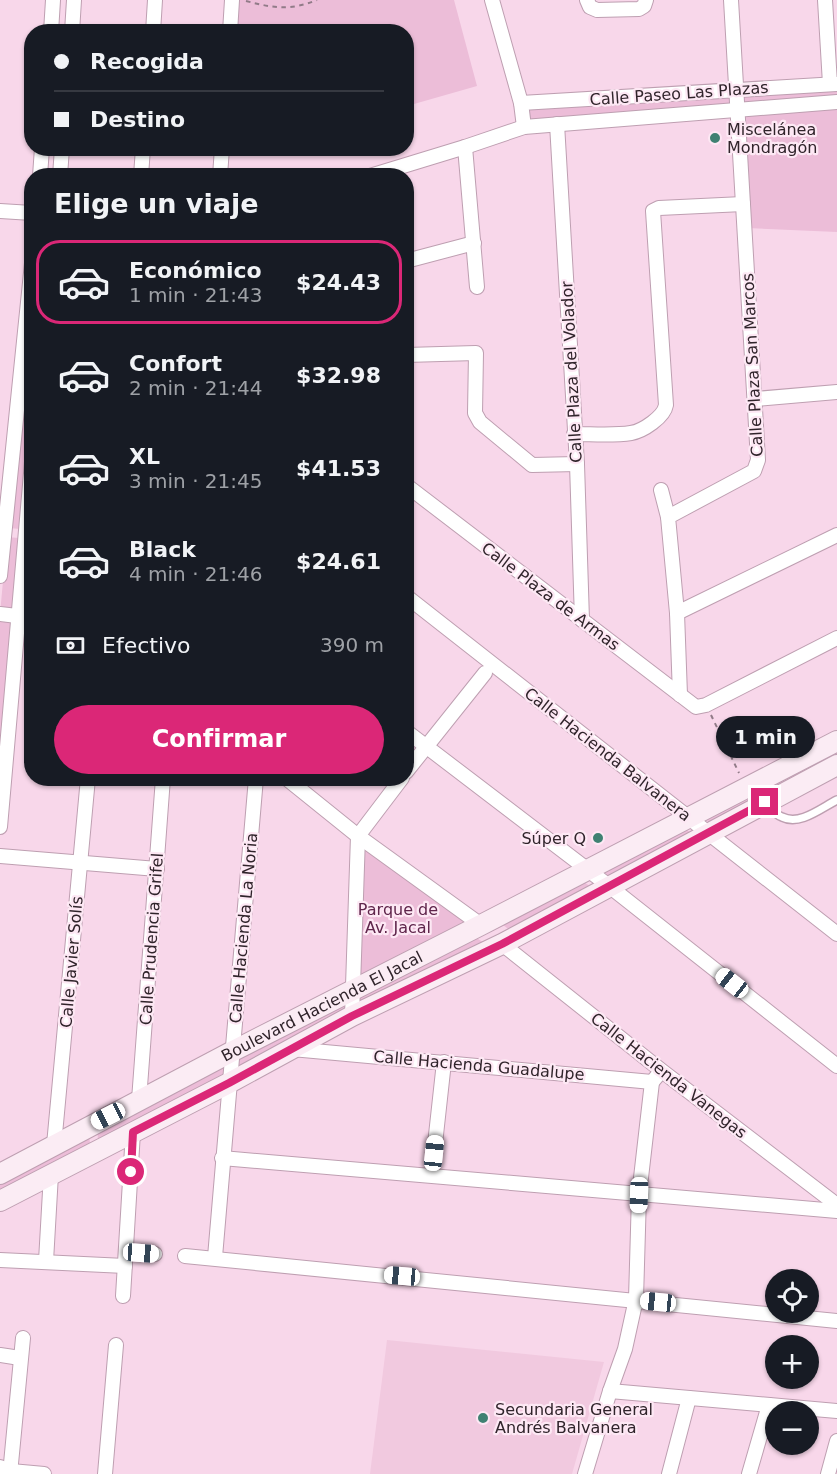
<!DOCTYPE html>
<html lang="es">
<meta charset="utf-8">
<style>
body{margin:0;font-family:"DejaVu Sans",sans-serif;background:#242831;color:#f1f3f6;height:100vh;display:flex;flex-direction:column;font-size:22px;white-space:nowrap}
*{box-sizing:border-box;margin:0}
p{font-size:20px;color:#9ea1a6}
.icon{flex:none;width:33px;height:33px;fill:none;stroke:currentColor;stroke-width:2;stroke-linecap:round;stroke-linejoin:round}
.map{position:relative;flex:1;overflow:hidden}
.details{position:absolute;left:24px;top:168px;width:390px;height:618px;display:flex;flex-direction:column;background:#171b24;border-radius:24px;box-shadow:0 2px 4px #0004}
.details>*{flex:none}
.guide{position:absolute;left:24px;top:24px;width:390px;height:132px;border-radius:24px;box-shadow:0 2px 4px #0004;display:grid;align-content:center;height:132px;padding:0 30px;background:#171b24}
.fabs{position:absolute;left:765px;top:1269px;display:grid;gap:12px}
.fabs a{display:grid;place-items:center;width:54px;height:54px;border-radius:50%;background:#171b24;box-shadow:0 2px 4px #0004;font-size:30px}
.end{position:absolute;width:27px;height:27px;margin:-14px;border:8px solid #db2777;background:#fff;box-shadow:0 0 0 3px #fff}
.from{border-radius:50%}
.bubble{position:absolute;height:42px;border-radius:21px;background:#171b24;box-shadow:0 2px 4px #0004;font-size:20px;font-weight:700;line-height:42px;text-align:center}
.car{position:absolute;width:18px;height:36px;margin:-18px -9px;border-radius:8px;box-shadow:0 0 4px 2px #0007;background:linear-gradient(#fff 24%,#345 0 40%,#fff 0 76%,#345 0 86%,#fff 0)}
.guide b{display:flex;align-items:center;gap:21px;height:57px;font-size:22px}
.guide b+b{border-top:2px solid #363941}
.guide i{width:15px;height:15px;background:#f1f3f6}
ul{padding:0;list-style:none}
li{display:flex;align-items:center;gap:18px;height:84px;margin:0 12px 9px;padding:0 18px;border:3px solid transparent;border-radius:24px}
li div{flex:1}
li b{display:block;font-size:22px}
li em{font-style:normal;font-weight:700}
li.selected{border-color:#db2777}
li>.icon{width:54px;height:54px;stroke-width:1.5}
h2{padding:0 30px;font-size:27px;line-height:72px}
.pay{display:flex;align-items:center;gap:15px;height:66px;padding:0 30px;font-size:22px}
.pay p{margin-inline-start:auto}
.button{display:flex;gap:12px;margin-top:auto;padding:12px 30px}
.button a{flex:1;height:69px;border-radius:36px;background:#db2777;color:#fff;font-size:24px;font-weight:700;line-height:69px;text-align:center}
.map>svg:first-child{display:block}
.built{fill:#f1c9df}
.green{fill:#ecbdd8}
.lines{fill:none;stroke-linecap:round;stroke-linejoin:round}
.service-casing{stroke:#be9fb1;stroke-width:10}
.minor-casing{stroke:#be9fb1;stroke-width:16}
.secondary-casing{stroke:#be9fb1;stroke-width:22}
.path{stroke:#917b88;stroke-width:2;stroke-dasharray:4.5 4.5;stroke-linecap:butt}
.service{stroke:#fff;stroke-width:7}
.minor{stroke:#fff;stroke-width:14}
.secondary{stroke:#fbecf4;stroke-width:20}
.route{stroke:#db2777;stroke-width:8}
.poi-dot{fill:#3f8172;stroke:#fde8f4;stroke-width:2}
.labels{text-anchor:middle;stroke-width:4.5;stroke-linejoin:round;paint-order:stroke}
.street-label{font-size:16px;fill:#30242b;stroke:#fde8f4}
.poi-label{font-size:16px;fill:#30242b;stroke:#fde8f4;text-anchor:start}
.park-label{font-size:16px;fill:#5f254b;stroke:#fde8f4}
</style>
<div class="map">
<svg width="837" height="1474" viewBox="0 0 837 1474">
<rect width="100%" height="100%" fill="#f8d7ea"/>
<polygon class="built" points="387,1340 604,1362 572,1474 370,1474"/>
<g class="green">
<polygon points="239,0 454,0 477,86 407,106 406,32 236,32"/>
<polygon points="837,87 837,99 740,108 739,90"/>
<polygon points="731,95 733,107 529,120 530,104"/>
<polygon points="837,107 837,232 747,228 740,114"/>
<polygon points="31,299 31,423 20,529 9,528"/>
<polygon points="7,537 19,538 0,788 0,614"/>
<polygon points="837,746 837,761 712,826 703,816"/>
<polygon points="683,827 695,836 612,879 602,870"/>
<polygon points="365,845 468,923 356,984"/>
<polygon points="581,880 594,889 513,933 502,924"/>
<polygon points="475,937 489,946 230,1081 233,1056"/>
<polygon points="227,1063 224,1078 101,1141 98,1139 97,1130"/>
<polygon points="89,1134 90,1144 93,1146 0,1194 0,1180"/>
</g>
<g class="lines">
<defs>
<path id="service" d="M767,804C771,809 776,815 782,817C800,826 821,808 837,800"/>
<g id="minor">
<polyline points="492,0 521,103 524,127"/>
<polyline points="587,0 590,7 597,10 639,9 644,6 646,0"/>
<polyline points="825,0 830,84"/>
<polyline points="51,32 53,0"/>
<polyline points="72,32 74,0"/>
<polyline points="153,32 155,0"/>
<polyline points="230,32 232,0"/>
<polyline points="521,103 837,84"/>
<polyline points="557,124 577,464 582,620"/>
<polyline points="465,147 477,287"/>
<polyline points="40,176 42,148"/>
<polyline points="60,176 62,148"/>
<polyline points="141,176 143,148"/>
<polyline points="220,176 222,148"/>
<polyline points="370,176 465,147 524,127 837,102"/>
<polyline points="0,211 32,213"/>
<polyline points="406,261 474,243"/>
<polyline points="406,355 476,353 475,413 480,422 532,465 577,464"/>
<polyline points="755,399 837,392"/>
<path d="M574,434C592,434 613,436 631,433C643,431 664,417 666,405L653,211L659,208L743,204"/>
<polyline points="406,485 696,707 706,705 837,638"/>
<polyline points="661,490 668,517"/>
<polyline points="0,576 32,263"/>
<polyline points="406,596 837,934"/>
<polyline points="677,613 837,535"/>
<polyline points="0,614 17,616"/>
<polyline points="680,695 677,613 668,517 754,471 758,460 731,0"/>
<polyline points="406,731 609,886 837,1066"/>
<polyline points="406,772 485,673"/>
<polyline points="286,778 358,836 481,925"/>
<polyline points="0,827 32,462"/>
<polyline points="0,856 157,869"/>
<polyline points="502,944 662,1071 837,1205"/>
<polyline points="352,1016 358,836 402,778"/>
<polyline points="292,1049 652,1082 658,1075"/>
<polyline points="139,1100 163,778"/>
<polyline points="54,1145 88,778"/>
<polyline points="434,1153 444,1062"/>
<polyline points="222,1158 837,1211"/>
<polyline points="126,1252 155,1254"/>
<polyline points="185,1256 837,1321"/>
<polyline points="215,1257 256,778"/>
<polyline points="0,1260 125,1266"/>
<polyline points="46,1261 51,1174"/>
<polyline points="123,1296 133,1132"/>
<polyline points="0,1355 20,1358"/>
<polyline points="610,1391 837,1411"/>
<polyline points="0,1467 11,1471 44,1474"/>
<polyline points="10,1474 23,1338"/>
<polyline points="105,1474 116,1345"/>
<polyline points="585,1474 610,1391 625,1349 636,1299 639,1195 652,1082"/>
<polyline points="669,1474 689,1398"/>
<polyline points="749,1474 769,1405"/>
<polyline points="828,1474 837,1441"/>
</g>
<g id="secondary">
<path id="s1" d="M0,1174L233,1051L481,925L837,741"/>
<polyline points="0,1201 229,1083 352,1016 502,944 837,765"/>
</g>
</defs>
<use href="#service" class="service-casing"/>
<use href="#minor" class="minor-casing"/>
<use href="#secondary" class="secondary-casing"/>
<g class="path">
<path d="M246,1C273,8 290,11 317,0"/>
<polyline points="711,715 739,773"/>
</g>
<use href="#service" class="service"/>
<use href="#minor" class="minor"/>
<use href="#secondary" class="secondary"/>
</g>
<g class="lines">
<polyline class="route" points="131,1172 133,1132 229,1083 352,1016 502,944 765,802"/>
</g>
<g class="poi-dot">
<circle cx="715" cy="138" r="6"/>
<circle cx="598" cy="838" r="6"/>
<circle cx="483" cy="1418" r="6"/>
</g>
<g class="labels">
<g class="street-label">
<text transform="translate(679 93) rotate(-4)" y="6">Calle Paseo Las Plazas</text>
<text transform="translate(752 365) rotate(-93)" y="6">Calle Plaza San Marcos</text>
<text transform="translate(571 372) rotate(-93)" y="6">Calle Plaza del Volador</text>
<text transform="translate(551 596) rotate(37)" y="6">Calle Plaza de Armas</text>
<text transform="translate(608 754) rotate(38)" y="6">Calle Hacienda Balvanera</text>
<text transform="translate(243 928) rotate(-85)" y="6">Calle Hacienda La Noria</text>
<text transform="translate(151 939) rotate(-86)" y="6">Calle Prudencia Grifel</text>
<text transform="translate(71 962) rotate(-85)" y="6">Calle Javier Solís</text>
<text dy="6" stroke="none"><textPath href="#s1" startOffset="363">Boulevard Hacienda El Jacal</textPath></text>
<text transform="translate(479 1065) rotate(5)" y="6">Calle Hacienda Guadalupe</text>
<text transform="translate(669 1075) rotate(38)" y="6">Calle Hacienda Vanegas</text>
</g>
<g class="poi-label">
<text x="727" y="135">Miscelánea<tspan x="727" dy="18">Mondragón</tspan></text>
<text x="586" y="844" text-anchor="end">Súper Q</text>
<text x="495" y="1415">Secundaria General<tspan x="495" dy="18">Andrés Balvanera</tspan></text>
</g>
<g class="park-label">
<text x="398" y="915">Parque de<tspan x="398" dy="18">Av. Jacal</tspan></text>
</g>
</g>
</svg>
<div class="fabs">
<a><svg class="icon" aria-label="locate" viewBox="0 0 24 24"><circle cx="12" cy="12" r="6"/><path d="M12 2v4M12 18v4M2 12h4M18 12h4"/></svg></a>
<a>+</a>
<a>−</a>
</div>
<i class="end from" style="left:131px;top:1172px"></i>
<i class="end" style="left:765px;top:802px"></i>
<div class="bubble" style="left:716px;top:716px;width:99px">1 min</div>
<i class="car" style="left:732px;top:983px;rotate:308deg"></i>
<i class="car" style="left:108px;top:1116px;rotate:243deg"></i>
<i class="car" style="left:434px;top:1153px;rotate:6deg"></i>
<i class="car" style="left:639px;top:1195px;rotate:182deg"></i>
<i class="car" style="left:141px;top:1253px;rotate:94deg"></i>
<i class="car" style="left:402px;top:1276px;rotate:275deg"></i>
<i class="car" style="left:658px;top:1302px;rotate:276deg"></i>
<div class="guide">
<b><i class="from"></i>Recogida</b>
<b><i></i>Destino</b>
</div>
<section class="details">
<h2>Elige un viaje</h2>
<ul>
<li class="selected"><svg class="icon" aria-label="car" viewBox="0 0 24 24"><path d="M5 17H2v-5l4-1 3-4h7l3 4 3 1v5h-3M9 17h6M6 11h13"/><circle cx="7" cy="17" r="2"/><circle cx="17" cy="17" r="2"/></svg><div><b>Económico</b><p>1 min · 21:43</p></div><em>$24.43</em></li>
<li><svg class="icon" aria-label="car" viewBox="0 0 24 24"><path d="M5 17H2v-5l4-1 3-4h7l3 4 3 1v5h-3M9 17h6M6 11h13"/><circle cx="7" cy="17" r="2"/><circle cx="17" cy="17" r="2"/></svg><div><b>Confort</b><p>2 min · 21:44</p></div><em>$32.98</em></li>
<li><svg class="icon" aria-label="car" viewBox="0 0 24 24"><path d="M5 17H2v-5l4-1 3-4h7l3 4 3 1v5h-3M9 17h6M6 11h13"/><circle cx="7" cy="17" r="2"/><circle cx="17" cy="17" r="2"/></svg><div><b>XL</b><p>3 min · 21:45</p></div><em>$41.53</em></li>
<li><svg class="icon" aria-label="car" viewBox="0 0 24 24"><path d="M5 17H2v-5l4-1 3-4h7l3 4 3 1v5h-3M9 17h6M6 11h13"/><circle cx="7" cy="17" r="2"/><circle cx="17" cy="17" r="2"/></svg><div><b>Black</b><p>4 min · 21:46</p></div><em>$24.61</em></li>
</ul>
<div class="pay"><svg class="icon" aria-label="cash" viewBox="0 0 24 24"><path d="M3 7h18v10H3z"/><circle cx="12" cy="12" r="2"/></svg>Efectivo<p>390 m</p></div>
<div class="button"><a>Confirmar</a></div>
</section>
</div>
